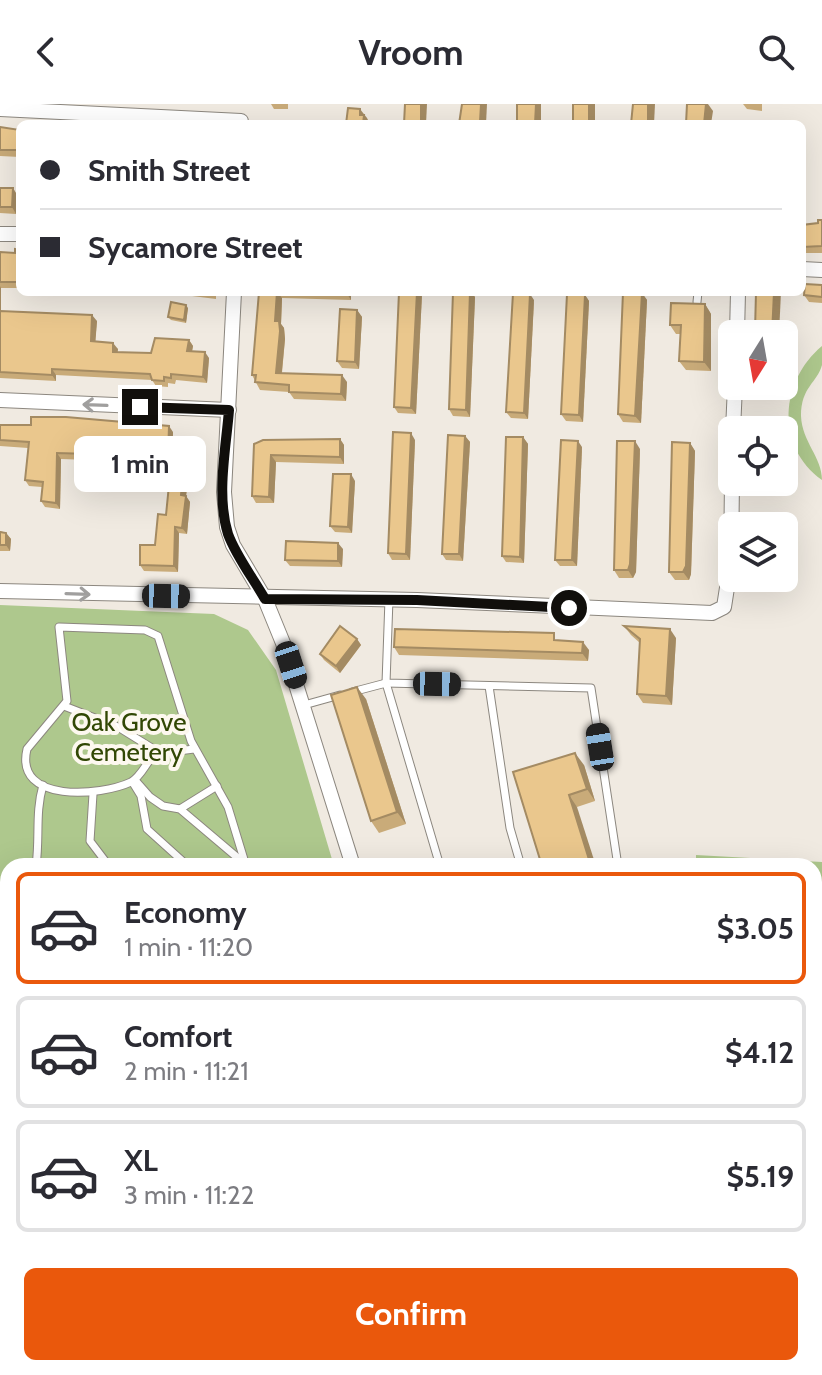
<!DOCTYPE html>
<meta charset="utf-8">
<style>
body{margin:0;font-family:Cabin,sans-serif;background:#f7f7f7;color:#2b2b33;height:100vh;display:flex;flex-direction:column;font-size:30px;white-space:nowrap}
*{box-sizing:border-box;margin:0}
p{font-size:26px;color:#7c7c81}
.icon{flex:none;width:44px;height:44px;fill:none;stroke:currentColor;stroke-width:2;stroke-linecap:round;stroke-linejoin:round}
.map{position:relative;flex:1;overflow:hidden}
.side{position:absolute;left:0px;top:754px;width:822px;height:518px;display:flex;flex-direction:column;background:#fff;border-radius:24px 24px 0 0;box-shadow:0 8px 32px #0002}
.side>*{flex:none}
.top-card{position:absolute;left:16px;top:16px;width:790px;height:176px;border-radius:12px;box-shadow:0 8px 32px #0002;display:grid;align-content:center;height:176px;padding:0 24px;background:#fff}
.needle{width:52px;rotate:191deg}
.controls{position:absolute;left:718px;top:216px;display:grid;gap:16px}
.controls a{display:grid;place-items:center;width:80px;height:80px;border-radius:12px;background:#fff;box-shadow:0 8px 32px #0002;font-size:40px}
.end{position:absolute;width:36px;height:36px;margin:-18px;border:10px solid #110f0c;background:#fff;box-shadow:0 0 0 4px #fff}
.from{border-radius:50%}
.bubble{position:absolute;height:56px;border-radius:12px;background:#fff;box-shadow:0 8px 32px #0002;font-size:26px;font-weight:700;line-height:56px;text-align:center}
.car{position:absolute;width:24px;height:48px;margin:-24px -12px;border-radius:10px;box-shadow:0 0 6px 2px #0007;background:linear-gradient(#222 24%,#8ab4d8 0 40%,#222 0 76%,#8ab4d8 0 86%,#222 0)}
.top-card b{display:flex;align-items:center;gap:28px;height:76px;font-size:30px}
.top-card b+b{border-top:2px solid #e1e1e2}
.top-card i{width:20px;height:20px;background:#2b2b33}
ul{padding:14px 0 0;list-style:none}
li{display:flex;align-items:center;gap:24px;height:112px;margin:0 16px 12px;padding:0 8px;border:4px solid #e1e1e2;border-radius:12px}
li div{flex:1}
li b{display:block;font-size:30px}
li em{font-style:normal;font-weight:700}
li.active{border-color:#ea580c}
li>.icon{width:72px;height:72px;stroke-width:1.5}
.cta{display:flex;gap:16px;margin-top:auto;padding:16px 24px}
.cta a{flex:1;height:92px;border-radius:12px;background:#ea580c;color:#fff;font-size:32px;font-weight:700;line-height:92px;text-align:center}
header{display:flex;justify-content:space-between;align-items:center;height:104px;padding:0 24px;background:#fff;font-size:36px;font-weight:700}
.map>svg:first-child{display:block}
.green{fill:#aec88d}
.lines{fill:none;stroke-linecap:round;stroke-linejoin:round}
.service-casing{stroke:#8c877f;stroke-width:9}
.minor-casing{stroke:#8c877f;stroke-width:16}
.secondary-casing{stroke:#8c877f;stroke-width:24}
.service{stroke:#fff;stroke-width:7}
.minor{stroke:#fff;stroke-width:14}
.secondary{stroke:#f5cfd8;stroke-width:22}
.wall{fill:#c9ab79}
.shaded-wall{fill:#a48b63}
.building{fill:#eac78d;stroke:#a48b63;stroke-width:2}
.oneway{stroke:#a09f9e}
.route{stroke:#110f0c;stroke-width:10}
.labels{text-anchor:middle;stroke-width:8;stroke-linejoin:round;paint-order:stroke}
.park-label{font-size:26px;fill:#314704;stroke:#fdf8ef}
</style>
<header><svg class="icon" aria-label="back" viewBox="0 0 24 24"><path d="M15 5l-7 7 7 7"/></svg>Vroom<svg class="icon" aria-label="search" viewBox="0 0 24 24"><circle cx="10" cy="10" r="6"/><path d="M15 15l6 6"/></svg></header>
<div class="map">
<svg width="822" height="1271" viewBox="0 0 822 1271">
<rect width="100%" height="100%" fill="#f0eae1"/>
<g class="green">
<path d="M822,242C822,247 822,256 822,261C817,279 801,283 801,312C802,338 822,353 822,376C775,342 780,277 822,242Z"/>
<polygon points="0,501 214,510 248,526 276,566 334,762 8,762 8,1090 0,1089"/>
<polygon points="696,751 822,758 822,1007 814,1006 814,762 696,762"/>
<polygon points="0,1118 8,1118 8,1264 400,1264 402,1271 7,1271"/>
</g>
<g class="lines">
<defs>
<g id="service">
<polyline points="697,198 698,188"/>
<polyline points="389,495 386,579 591,584 618,762"/>
<polyline points="489,582 510,724 521,762"/>
<polyline points="352,588 386,579 440,762"/>
<polyline points="304,601 340,591"/>
<polyline points="64,602 118,623 160,649"/>
<path d="M194,645L155,650C146,658 142,672 131,678C101,692 14,700 27,645L67,597L59,523L145,526L158,532L191,637L228,703L246,762"/>
<polyline points="135,676 150,693 163,702 180,705 245,760"/>
<polyline points="133,679 141,692 147,725 188,762"/>
<polyline points="93,690 90,737 109,762"/>
<polyline points="180,705 217,682"/>
<path d="M36,762C40,733 35,709 43,681"/>
<polyline points="128,1264 131,1271"/>
<polyline points="146,1264 165,1271"/>
<polyline points="261,1264 264,1271"/>
<polyline points="381,1264 384,1271"/>
<polyline points="318,1271 321,1264"/>
<polyline points="367,1271 369,1264"/>
</g>
<g id="minor">
<polyline points="0,5 241,17"/>
<polyline points="0,130 20,130"/>
<polyline points="802,165 822,166"/>
<polyline points="234,188 224,388 227,423 233,441 265,495 283,539 353,762"/>
<polyline points="737,230 738,188"/>
<polyline points="0,296 229,306"/>
<polyline points="733,326 735,282"/>
<polyline points="0,487 417,496 712,509 724,503 731,458 732,378"/>
<polyline points="504,1264 506,1271"/>
</g>
<g id="secondary">
<polyline points="0,1103 8,1104"/>
<polyline points="814,1156 822,1156"/>
</g>
</defs>
<use href="#service" class="service-casing"/>
<use href="#minor" class="minor-casing"/>
<use href="#secondary" class="secondary-casing"/>
<use href="#service" class="service"/>
<use href="#minor" class="minor"/>
<use href="#secondary" class="secondary"/>
</g>
<g class="wall">
<polygon points="271,0 288,0 288,5 274,5"/>
<polygon points="743,0 762,0 762,7 747,5"/>
<polygon points="0,23 20,26 20,53 0,52"/>
<polygon points="0,84 13,84 17,91 16,110 0,109"/>
<polygon points="822,116 822,149 802,149 802,121 818,119"/>
<polygon points="20,146 20,184 1,184 1,207 97,217 95,238 118,245 117,248 151,249 189,236 193,242 192,247 209,254 207,279 176,276 175,280 168,279 168,283 156,282 152,276 56,271 56,277 0,274 0,148 15,149"/>
<polygon points="822,181 822,199 809,198 804,191"/>
<polygon points="117,188 157,188 157,192"/>
<polygon points="189,188 216,188 216,195 192,192"/>
<polygon points="259,188 351,188 351,196 282,194 281,220 284,224 285,235 282,269 347,278 346,297 294,295 289,288 260,286 252,271"/>
<polygon points="453,188 472,188 475,193 470,313 453,312 449,305"/>
<polygon points="641,188 647,196 641,319 623,318 618,310"/>
<polygon points="422,190 416,310 398,309 394,303"/>
<polygon points="585,191 589,197 583,318 566,317 561,310"/>
<polygon points="534,196 528,315 511,314 506,308"/>
<polygon points="705,200 711,210 711,267 686,266 679,257 681,230 676,230 670,221"/>
<polygon points="188,204 186,219 171,216 168,213"/>
<polygon points="357,206 362,213 359,265 342,264 337,257"/>
<polygon points="0,321 173,328 172,360 152,359 148,353 148,349 111,346 107,385 92,384 88,378 89,356 61,355 60,405 45,403 41,397 42,383 29,382 25,376 28,344 0,342"/>
<polygon points="465,332 470,338 463,457 446,456 442,450"/>
<polygon points="523,333 528,340 524,459 506,458 502,452"/>
<polygon points="340,335 344,341 344,360 276,358 274,399 256,399 252,392 254,340"/>
<polygon points="415,336 410,456 392,456 388,449"/>
<polygon points="690,339 695,347 691,470 689,476 675,476 669,468"/>
<polygon points="582,343 577,462 560,462 555,456"/>
<polygon points="640,345 636,468 633,474 619,474 614,466"/>
<polygon points="184,362 189,368 186,392 190,398 187,430 179,429 178,468 144,467 140,461 155,441 166,411 168,387 164,381"/>
<polygon points="355,377 352,429 335,428 330,422"/>
<polygon points="0,427 6,429 11,435 10,447 0,447"/>
<polygon points="343,445 342,463 290,462 285,456"/>
<polygon points="624,522 676,534 672,601 643,599 637,590 640,539 631,531"/>
<polygon points="357,535 361,541 340,569 324,556 320,550"/>
<polygon points="559,536 589,546 588,557 399,551 394,543"/>
<polygon points="366,595 406,720 379,729 371,717"/>
<polygon points="584,661 595,697 577,703 513,668"/>
</g>
<g class="shaded-wall">
<polygon points="421,0 427,0 426,20 421,20"/>
<polygon points="481,0 487,0 486,20 482,20 480,18"/>
<polygon points="536,0 541,0 541,20 535,20"/>
<rect x="589" y="0" width="6" height="20"/>
<polygon points="648,0 655,0 654,20 648,20"/>
<polygon points="702,0 708,0 713,7 711,20 703,20"/>
<polygon points="360,5 367,14 370,20 363,20 360,11"/>
<polygon points="13,84 17,91 16,110 12,103"/>
<polygon points="0,182 1,184 1,213 0,212"/>
<polygon points="277,188 282,194 281,220 284,224 285,235 281,276 276,269 275,217"/>
<polygon points="346,188 351,188 351,196"/>
<polygon points="417,188 420,188 422,190 416,310 411,304"/>
<polygon points="470,188 475,193 470,313 466,306"/>
<polygon points="774,188 781,188 779,230 772,230"/>
<polygon points="642,189 647,196 641,319 635,312"/>
<polygon points="530,190 534,196 528,315 524,309"/>
<polygon points="585,191 589,197 583,318 579,311"/>
<polygon points="705,200 711,210 711,267 704,258"/>
<polygon points="186,201 188,204 186,219 184,216"/>
<polygon points="357,206 362,213 359,265 355,258"/>
<polygon points="92,211 97,217 95,243 91,237"/>
<polygon points="189,236 193,242 191,253 187,247"/>
<polygon points="113,239 118,245 117,254 113,248"/>
<polygon points="205,248 209,254 207,279 203,273"/>
<polygon points="52,265 56,271 56,277 52,271"/>
<polygon points="342,271 347,278 346,297 341,290"/>
<polygon points="169,322 173,328 172,360 168,354"/>
<polygon points="411,329 415,336 410,456 406,450"/>
<polygon points="465,332 470,338 463,457 459,450"/>
<polygon points="523,333 528,340 524,459 520,453"/>
<polygon points="340,335 344,341 344,360 340,353"/>
<polygon points="578,337 582,343 577,462 572,456"/>
<polygon points="635,337 640,345 636,468 633,474 628,466"/>
<polygon points="690,339 695,347 691,470 689,476 683,468"/>
<polygon points="107,340 111,346 107,385 103,379"/>
<polygon points="57,349 61,355 60,405 56,399"/>
<polygon points="271,351 276,358 274,399 269,393"/>
<polygon points="184,362 189,368 186,392 190,398 187,430 182,424 181,391"/>
<polygon points="351,370 355,377 352,429 348,423"/>
<polygon points="175,423 179,429 178,468 174,462"/>
<polygon points="6,429 11,435 10,447 6,441"/>
<polygon points="338,439 343,445 342,463 338,457"/>
<polygon points="670,525 676,534 672,601 666,592"/>
<polygon points="357,535 361,541 340,569 336,562"/>
<polygon points="583,538 589,546 588,557 582,549"/>
<polygon points="357,583 366,595 406,720 397,708"/>
<polygon points="575,649 584,661 595,697 587,685"/>
<polygon points="569,691 577,703 596,762 591,762"/>
</g>
<g class="building">
<polygon points="405,0 421,0 421,20 404,20"/>
<polygon points="462,0 481,0 480,18 476,18 476,20 459,20"/>
<polygon points="517,0 536,0 535,20 517,20"/>
<rect x="573" y="0" width="16" height="20"/>
<polygon points="633,0 648,0 648,20 631,20"/>
<polygon points="687,0 706,0 704,20 686,20"/>
<polygon points="348,4 360,5 360,11 364,11 363,20 346,20"/>
<polygon points="0,23 20,26 20,46 0,46"/>
<polygon points="0,84 13,84 12,103 0,103"/>
<polygon points="818,116 822,116 822,142 802,143 802,121 818,119"/>
<polygon points="15,145 20,146 20,178 0,178 0,148 15,149"/>
<polygon points="805,180 822,181 822,193 804,191"/>
<polygon points="259,188 277,188 275,217 279,217 280,227 276,269 342,271 341,290 289,288 289,281 255,278 256,271 252,271"/>
<polygon points="399,188 417,188 411,304 394,303"/>
<polygon points="453,188 470,188 466,306 449,305"/>
<polygon points="623,188 642,189 635,312 618,310"/>
<polygon points="756,188 774,188 772,230 759,230 760,227 755,227"/>
<polygon points="513,189 530,190 524,309 506,308"/>
<polygon points="567,190 585,191 579,311 561,310"/>
<polygon points="171,198 186,201 184,216 168,213"/>
<polygon points="671,199 705,200 704,258 679,257 681,221 670,221"/>
<polygon points="340,205 357,206 355,258 337,257"/>
<polygon points="0,207 92,211 91,237 113,239 113,248 151,249 155,234 189,236 187,247 205,248 203,273 171,270 171,274 164,273 164,277 152,276 150,270 52,265 52,271 0,268"/>
<polygon points="31,313 66,313 169,322 168,354 148,353 148,343 107,340 103,379 88,378 90,350 57,349 56,399 41,397 43,378 25,376 29,338 0,336 0,321 31,321"/>
<polygon points="393,328 411,329 406,450 388,449"/>
<polygon points="448,331 465,332 459,450 442,450"/>
<polygon points="506,333 523,333 520,453 502,452"/>
<polygon points="340,335 340,353 271,351 269,393 252,392 254,340 263,336"/>
<polygon points="561,336 578,337 572,456 555,456"/>
<polygon points="617,337 635,337 630,460 628,466 614,466"/>
<polygon points="672,338 690,339 686,462 683,468 669,468"/>
<polygon points="166,360 184,362 181,391 186,392 182,424 175,423 174,462 140,461 140,441 155,441 158,410 166,411 169,381 164,381"/>
<polygon points="333,370 351,370 348,423 330,422"/>
<polygon points="0,428 6,429 6,441 0,441"/>
<polygon points="286,437 338,439 338,457 285,456"/>
<polygon points="340,522 357,535 336,562 320,550"/>
<polygon points="624,522 670,525 666,592 637,590 640,535"/>
<polygon points="395,525 554,529 554,536 583,538 582,549 394,543"/>
<polygon points="357,583 397,708 371,717 331,591"/>
<polygon points="575,649 587,685 569,691 591,762 542,762 513,668"/>
</g>
<defs><path id="oneway-shaft" d="M-6 0H5M1.5-3L5.5 0L1.5 3" fill="none" stroke-width="1.6" stroke-linecap="round" stroke-linejoin="round" transform="scale(2)"/></defs>
<g class="oneway">
<use href="#oneway-shaft" transform="translate(95 301) rotate(-178)"/>
<use href="#oneway-shaft" transform="translate(78 490) rotate(2)"/>
</g>
<g class="lines">
<path class="route" d="M140,303L229,306C226,345 216,391 228,430C236,452 253,474 265,495L417,496L569,504"/>
</g>
<g class="labels">
<g class="park-label">
<text x="129" y="627">Oak Grove<tspan x="129" dy="30">Cemetery</tspan></text>
</g>
</g>
</svg>
<div class="controls">
<a><svg class="needle" viewBox="-14 -14 28 28"><path d="M0-13l5 13h-10z" fill="#e53935"/><path d="M0 13l5-13h-10z" fill="#7c7c81"/></svg></a>
<a><svg class="icon" aria-label="locate" viewBox="0 0 24 24"><circle cx="12" cy="12" r="6"/><path d="M12 2v4M12 18v4M2 12h4M18 12h4"/></svg></a>
<a><svg class="icon" aria-label="layers" viewBox="0 0 24 24"><path d="M12 4l9 5-9 5-9-5zM3 14l9 5 9-5"/></svg></a>
</div>
<i class="end from" style="left:569px;top:504px"></i>
<i class="end" style="left:140px;top:303px"></i>
<div class="bubble" style="left:74px;top:332px;width:132px">1 min</div>
<i class="car" style="left:166px;top:492px;rotate:91deg"></i>
<i class="car" style="left:291px;top:561px;rotate:162deg"></i>
<i class="car" style="left:437px;top:580px;rotate:91deg"></i>
<i class="car" style="left:600px;top:643px;rotate:351deg"></i>
<div class="top-card">
<b><i class="from"></i>Smith Street</b>
<b><i></i>Sycamore Street</b>
</div>
<section class="side">
<ul>
<li class="active"><svg class="icon" aria-label="car" viewBox="0 0 24 24"><path d="M5 17H2v-5l4-1 3-4h7l3 4 3 1v5h-3M9 17h6M6 11h13"/><circle cx="7" cy="17" r="2"/><circle cx="17" cy="17" r="2"/></svg><div><b>Economy</b><p>1 min · 11:20</p></div><em>$3.05</em></li>
<li><svg class="icon" aria-label="car" viewBox="0 0 24 24"><path d="M5 17H2v-5l4-1 3-4h7l3 4 3 1v5h-3M9 17h6M6 11h13"/><circle cx="7" cy="17" r="2"/><circle cx="17" cy="17" r="2"/></svg><div><b>Comfort</b><p>2 min · 11:21</p></div><em>$4.12</em></li>
<li><svg class="icon" aria-label="car" viewBox="0 0 24 24"><path d="M5 17H2v-5l4-1 3-4h7l3 4 3 1v5h-3M9 17h6M6 11h13"/><circle cx="7" cy="17" r="2"/><circle cx="17" cy="17" r="2"/></svg><div><b>XL</b><p>3 min · 11:22</p></div><em>$5.19</em></li>
</ul>
<div class="cta"><a>Confirm</a></div>
</section>
</div>
